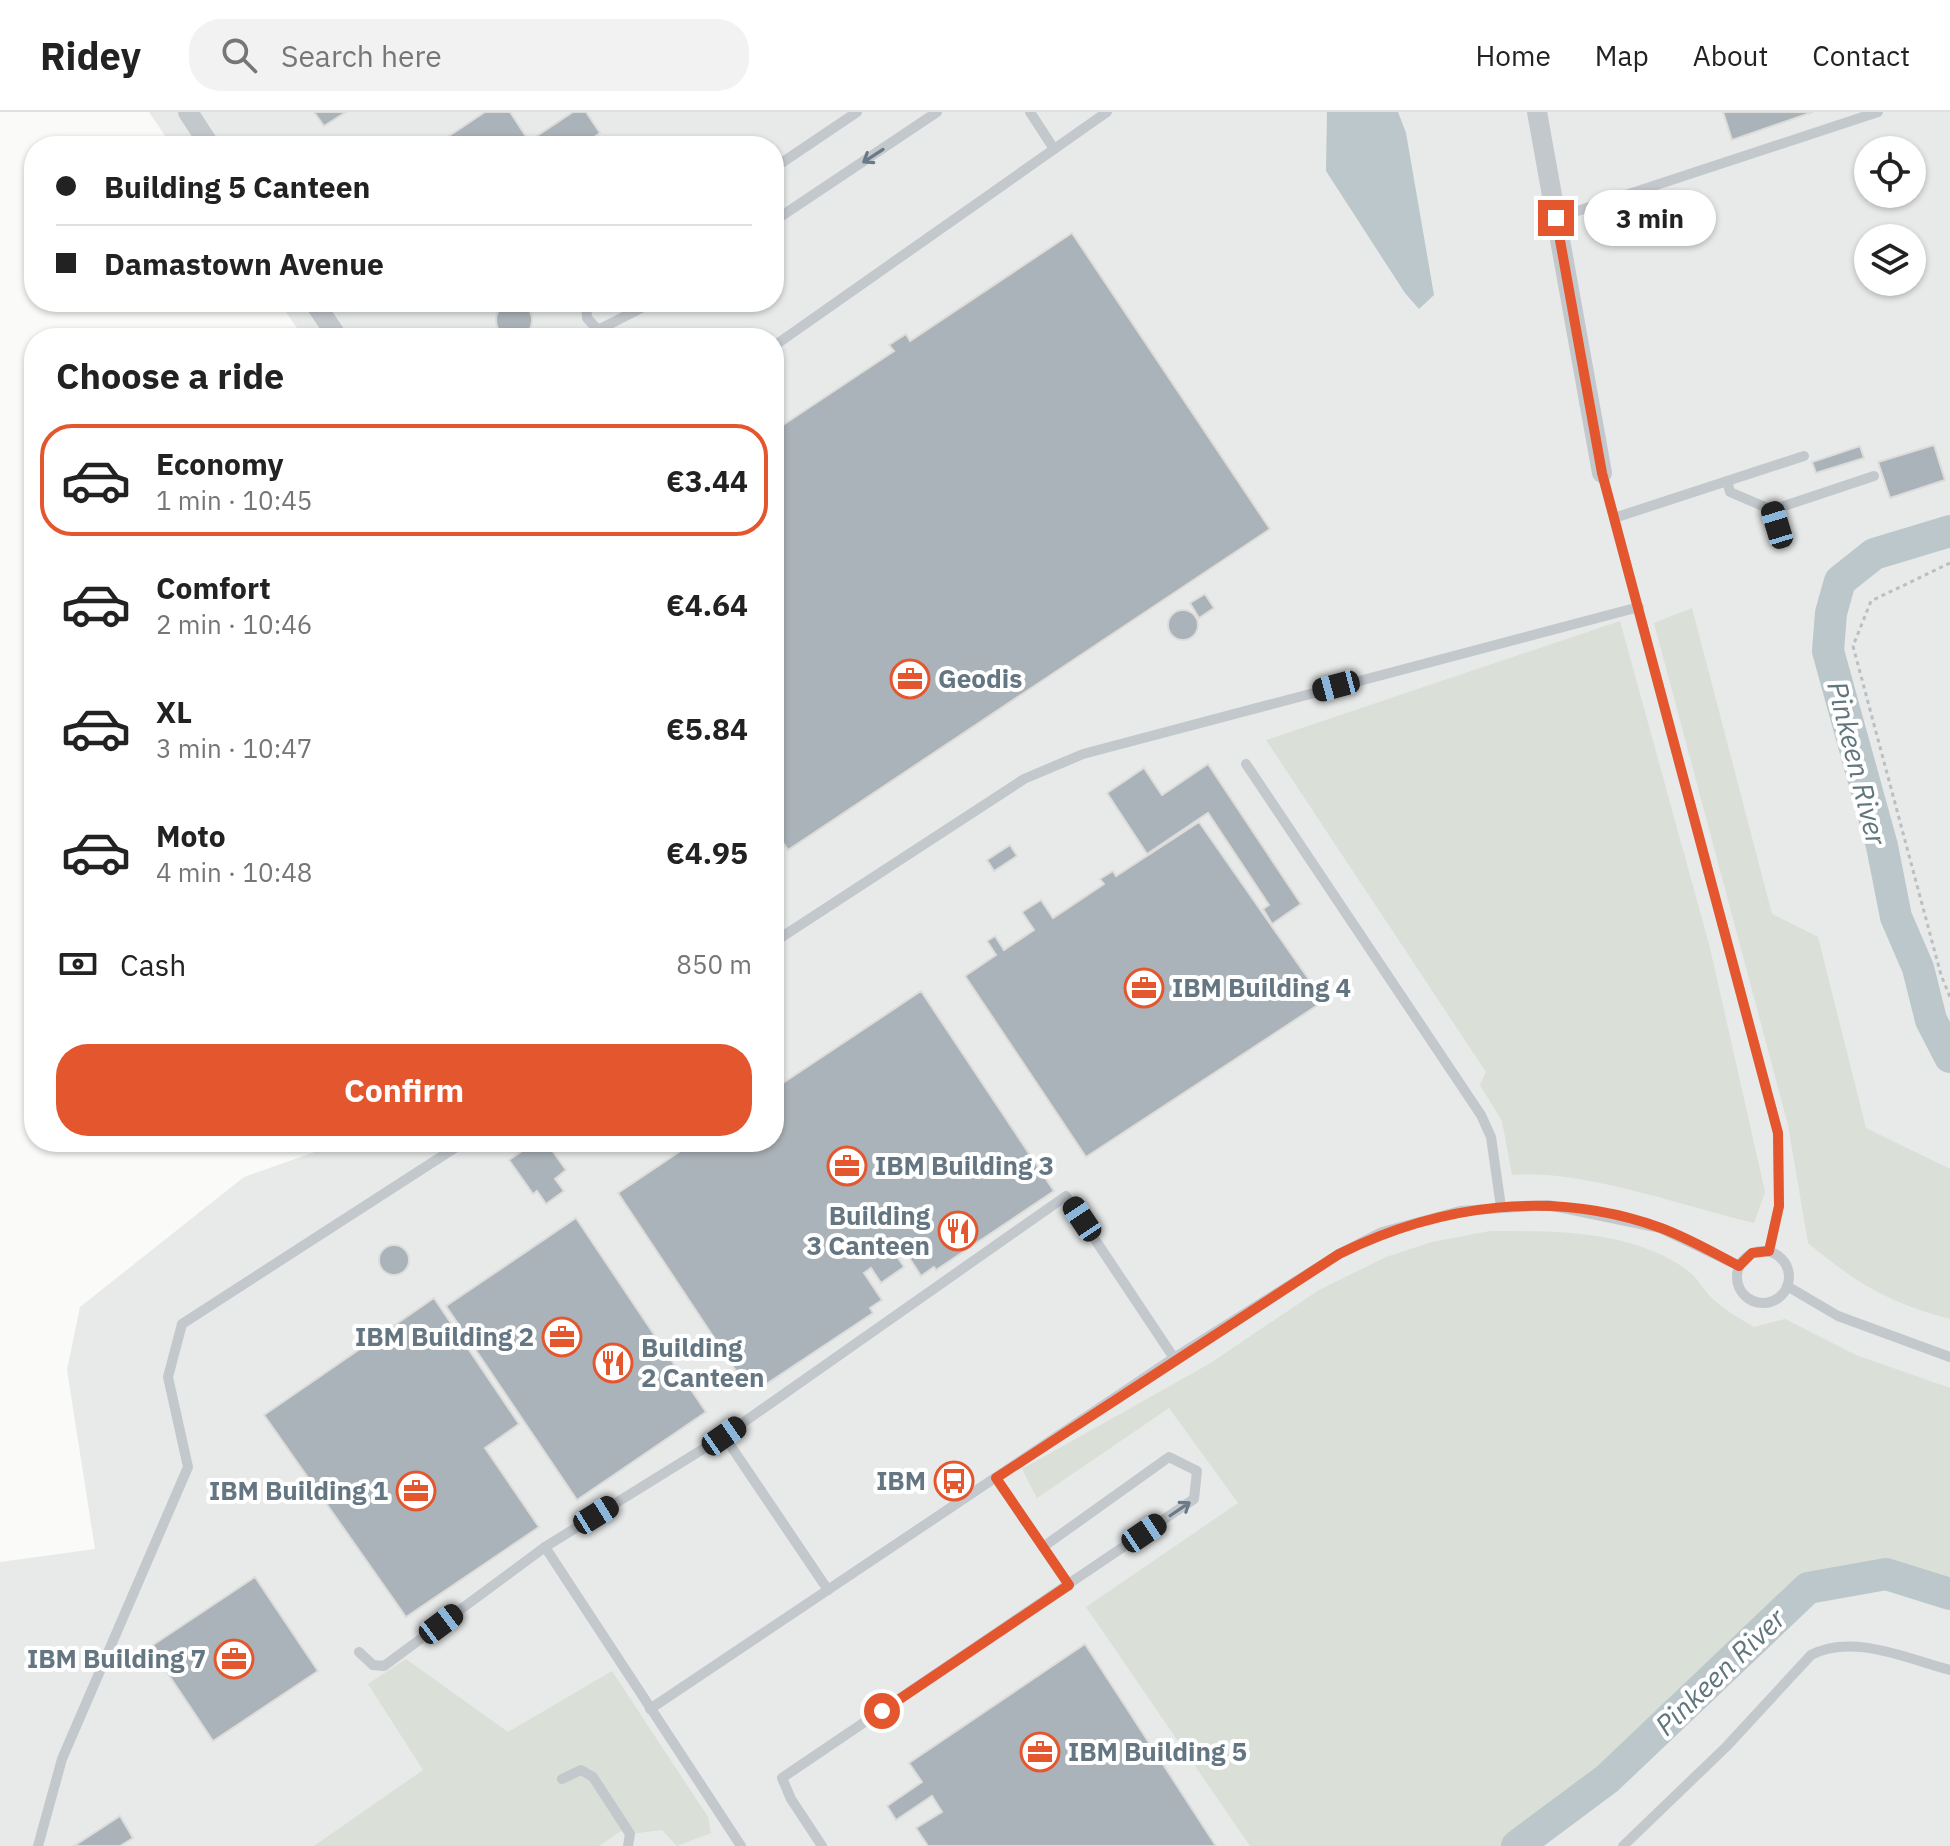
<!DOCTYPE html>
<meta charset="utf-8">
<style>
body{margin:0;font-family:"IBM Plex Sans",sans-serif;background:#f2f2f2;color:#222;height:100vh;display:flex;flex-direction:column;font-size:30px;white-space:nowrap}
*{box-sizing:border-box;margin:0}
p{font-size:26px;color:#767676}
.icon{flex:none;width:44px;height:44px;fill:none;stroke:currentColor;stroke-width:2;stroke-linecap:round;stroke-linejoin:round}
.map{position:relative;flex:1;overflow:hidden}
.sheet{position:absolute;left:24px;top:216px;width:760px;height:824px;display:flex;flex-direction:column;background:#fff;border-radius:32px;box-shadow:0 2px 6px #0004}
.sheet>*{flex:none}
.hud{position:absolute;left:24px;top:24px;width:760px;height:176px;border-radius:32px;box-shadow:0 2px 6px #0004;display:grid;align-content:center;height:176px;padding:0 32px;background:#fff}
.fabs{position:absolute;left:1854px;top:24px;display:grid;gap:16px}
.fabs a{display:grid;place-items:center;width:72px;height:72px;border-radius:50%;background:#fff;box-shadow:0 2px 6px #0004;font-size:40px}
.end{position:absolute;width:36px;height:36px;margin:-18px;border:10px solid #e4572e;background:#fff;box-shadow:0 0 0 4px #fff}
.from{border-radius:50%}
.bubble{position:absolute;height:56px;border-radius:28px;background:#fff;box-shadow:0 2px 6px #0004;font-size:26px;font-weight:700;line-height:56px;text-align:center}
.car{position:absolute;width:24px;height:48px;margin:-24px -12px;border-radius:10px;box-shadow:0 0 6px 2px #0007;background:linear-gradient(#222 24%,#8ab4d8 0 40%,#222 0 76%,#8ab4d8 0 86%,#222 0)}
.hud b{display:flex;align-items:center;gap:28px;height:76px;font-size:30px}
.hud b+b{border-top:2px solid #e0e0e0}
.hud i{width:20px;height:20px;background:#222}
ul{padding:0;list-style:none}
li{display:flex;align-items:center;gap:24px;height:112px;margin:0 16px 12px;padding:0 16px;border:4px solid transparent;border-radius:32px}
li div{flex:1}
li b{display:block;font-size:30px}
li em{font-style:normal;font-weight:700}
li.current{border-color:#e4572e}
li>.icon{width:72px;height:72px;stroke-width:1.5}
h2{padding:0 32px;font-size:36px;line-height:96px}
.pay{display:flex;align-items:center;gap:20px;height:88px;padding:0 32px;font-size:30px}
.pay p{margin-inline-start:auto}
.cta{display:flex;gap:16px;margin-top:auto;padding:16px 32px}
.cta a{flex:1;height:92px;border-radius:32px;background:#e4572e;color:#fff;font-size:32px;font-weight:700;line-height:92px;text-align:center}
header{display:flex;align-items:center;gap:48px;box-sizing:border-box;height:112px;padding:0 40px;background:#fff;border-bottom:2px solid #e0e0e0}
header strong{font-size:38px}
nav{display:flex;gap:44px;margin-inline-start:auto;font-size:28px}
.search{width:560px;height:72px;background:#f2f2f2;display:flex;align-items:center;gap:20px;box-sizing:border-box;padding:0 28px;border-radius:32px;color:#767676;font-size:30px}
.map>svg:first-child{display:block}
.built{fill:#e8e9e9;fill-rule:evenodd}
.green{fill:#dadfd7}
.water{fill:#bbc7cb}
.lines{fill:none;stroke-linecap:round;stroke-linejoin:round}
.river{stroke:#bbc7cb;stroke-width:32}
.building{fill:#aab3b9;stroke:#dcdcda;stroke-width:2}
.path{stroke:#bbbfc2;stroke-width:3;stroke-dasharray:4 4;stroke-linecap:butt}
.lane{stroke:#c3c8cc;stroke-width:10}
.street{stroke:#c3c8cc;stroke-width:20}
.oneway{stroke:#6a7a87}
.route{stroke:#e4572e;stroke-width:10}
.labels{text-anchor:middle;stroke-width:8;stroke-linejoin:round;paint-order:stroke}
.poi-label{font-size:26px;font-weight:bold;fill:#657683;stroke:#fff;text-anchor:start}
.water-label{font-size:28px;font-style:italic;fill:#60757c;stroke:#fff}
</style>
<header>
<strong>Ridey</strong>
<div class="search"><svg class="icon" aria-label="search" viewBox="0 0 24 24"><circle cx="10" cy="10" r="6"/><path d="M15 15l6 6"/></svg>Search here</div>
<nav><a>Home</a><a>Map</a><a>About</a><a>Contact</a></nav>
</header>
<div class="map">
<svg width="1950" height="1734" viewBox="0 0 1950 1734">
<rect width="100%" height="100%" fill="#fafaf8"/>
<path class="built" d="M149,0H1950V1734H0V1450L95,1437L67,1258L80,1195L244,1065L343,1030H774V226H304L279,190H774V34H172ZM1868,38H1912V82H1868ZM1868,126H1912V170H1868Z"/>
<g class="green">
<path d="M1692,496L1772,802L1818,825L1866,1016L1950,1057V1207C1889,1191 1856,1171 1808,1131L1788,1013L1654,511Z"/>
<path d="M1620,509L1710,836L1765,1080L1754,1111C1687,1095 1578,1056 1512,1063L1502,1009L1480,973L1486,960L1266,628Z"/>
<path d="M1490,1119C1555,1119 1634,1118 1688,1159C1698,1166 1704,1179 1713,1187C1725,1198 1740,1207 1754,1215L1785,1207L1856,1243L1950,1276V1482L1886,1462L1808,1476L1607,1667L1517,1734H1250L1086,1495L1238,1391L1169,1296L1037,1386L1022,1357L1209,1252L1319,1178L1386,1145L1432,1130Z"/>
<polygon points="406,1547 508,1620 612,1559 708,1705 711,1721 677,1734 662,1718 630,1722 621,1719 599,1734 314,1734 423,1658 368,1572"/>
</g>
<polygon class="water" points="1327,0 1398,0 1406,21 1434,183 1419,197 1405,181 1326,59"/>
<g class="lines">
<g class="river">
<polyline points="1950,419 1874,442 1840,469 1831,501 1828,539 1882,734 1896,805 1918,856 1931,908 1950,945"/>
<polyline points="1517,1734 1607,1667 1808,1476 1886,1462 1950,1482"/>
</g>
</g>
<g class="building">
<polygon points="314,0 346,0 324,14"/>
<polygon points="485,0 510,0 529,29 573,0 586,0 600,21 581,34 434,34"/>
<polygon points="1723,0 1813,0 1732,28"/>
<polygon points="1072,121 1270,417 788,738 774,717 774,319 894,239 889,233 906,222 910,229"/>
<circle cx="514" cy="208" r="18"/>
<polygon points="1934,333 1945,368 1890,386 1878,350"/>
<polygon points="1860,334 1864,346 1816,361 1812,350"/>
<polygon points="1205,482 1214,496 1199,506 1190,491"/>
<circle cx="1183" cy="513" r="15"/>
<polygon points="1208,652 1301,792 1272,812 1263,797 1269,793 1208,701 1147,742 1107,681 1144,656 1162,683"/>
<polygon points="1199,710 1324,889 1086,1045 965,864 996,843 987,829 995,824 1004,838 1034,818 1022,800 1041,788 1053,806 1104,772 1100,767 1113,759 1116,764"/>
<polygon points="1010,733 1017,744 994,759 987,748"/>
<polygon points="921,879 1054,1079 936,1158 934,1155 921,1164 903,1136 895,1141 904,1155 881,1171 871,1156 864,1161 882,1188 870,1196 873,1201 762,1275 758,1270 748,1277 618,1081 694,1030 774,1030 774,977"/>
<polygon points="535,1030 546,1030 566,1058 555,1067 564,1079 546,1092 537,1079 533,1082 509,1048"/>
<polygon points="576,1106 706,1300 577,1388 446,1194"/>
<circle cx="394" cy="1148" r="15"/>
<polygon points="434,1186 519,1312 485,1336 539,1415 406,1505 264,1303"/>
<polygon points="255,1465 318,1559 213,1629 150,1535"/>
<polygon points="1085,1532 1216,1734 928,1734 916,1716 942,1700 932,1684 896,1708 887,1694 922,1670 909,1651"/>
<polygon points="120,1704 133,1726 120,1734 74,1734"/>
</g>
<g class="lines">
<polyline class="path" points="1950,451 1871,489 1853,534 1941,863 1950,885"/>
<g class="lane">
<polyline points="1030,0 1054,37"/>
<polyline points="774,56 857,0"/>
<polyline points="1556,106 1878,0"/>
<polyline points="774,109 937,0"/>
<polyline points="586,190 587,206 598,218 653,190"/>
<polyline points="774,234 1107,0"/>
<polyline points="1602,361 1778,1021 1779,1094 1769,1139"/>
<polyline points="1727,369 1730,380 1772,398 1781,428"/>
<polyline points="1772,398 1874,364"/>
<polyline points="1614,406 1804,344"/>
<polyline points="1246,652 1481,1003 1491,1025 1501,1095"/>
<polyline points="774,830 1024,667 1083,642 1639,495"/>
<circle cx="1763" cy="1165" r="26"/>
<polyline points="1787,1174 1838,1204 1950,1245"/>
<polyline points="724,1324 828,1478"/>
<polyline points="996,1366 1069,1473"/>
<polyline points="545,1435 741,1734"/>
<polyline points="359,1540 373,1553 384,1554 545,1435 724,1324 1066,1084 1174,1246"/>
<polyline points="650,1597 1174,1246 1339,1142 1382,1120 1460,1099 1548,1093 1660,1116 1739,1154"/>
<polyline points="562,1667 581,1658 593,1665 630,1722 628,1734"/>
<polyline points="38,1734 62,1647 188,1355 168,1265 182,1212 464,1030"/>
<polyline points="822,1734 791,1687 782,1666 1194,1387 1197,1359 1169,1345 1043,1435"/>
<path d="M1623,1734L1726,1635L1811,1543C1852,1521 1908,1547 1950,1558"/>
</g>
<g class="street">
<polyline points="188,0 210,34"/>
<polyline points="1537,0 1602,361"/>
<polyline points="314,190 338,226"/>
</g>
</g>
<defs><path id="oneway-shaft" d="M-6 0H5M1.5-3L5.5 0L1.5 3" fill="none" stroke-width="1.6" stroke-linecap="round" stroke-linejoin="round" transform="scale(2)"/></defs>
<g class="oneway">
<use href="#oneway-shaft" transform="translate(873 44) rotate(147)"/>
<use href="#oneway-shaft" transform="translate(1180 1397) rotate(-34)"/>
</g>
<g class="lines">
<path class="route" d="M882,1599L1069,1473L996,1366L1339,1142C1440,1092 1553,1077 1661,1116C1688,1126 1714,1141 1739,1154L1752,1141L1769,1139L1779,1094L1778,1021L1602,361L1556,106"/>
</g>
<defs>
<symbol id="office-ring" viewBox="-11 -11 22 22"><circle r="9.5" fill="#fff" stroke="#e4572e" stroke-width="1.5"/><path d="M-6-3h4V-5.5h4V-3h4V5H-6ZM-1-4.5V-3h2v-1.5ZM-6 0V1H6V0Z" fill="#e4572e"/></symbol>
<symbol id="restaurant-ring" viewBox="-11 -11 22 22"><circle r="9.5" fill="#fff" stroke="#e4572e" stroke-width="1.5"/><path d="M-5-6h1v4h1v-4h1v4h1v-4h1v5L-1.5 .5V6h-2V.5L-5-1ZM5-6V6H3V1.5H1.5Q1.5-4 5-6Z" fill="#e4572e"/></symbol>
<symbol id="bus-ring" viewBox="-11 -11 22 22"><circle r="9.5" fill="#fff" stroke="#e4572e" stroke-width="1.5"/><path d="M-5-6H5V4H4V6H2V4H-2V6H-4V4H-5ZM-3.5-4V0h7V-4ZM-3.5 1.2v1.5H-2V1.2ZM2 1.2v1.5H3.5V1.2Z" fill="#e4572e"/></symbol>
</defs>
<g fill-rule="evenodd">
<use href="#office-ring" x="888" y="545" width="44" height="44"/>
<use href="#office-ring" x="1122" y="854" width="44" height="44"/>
<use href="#office-ring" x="825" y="1032" width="44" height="44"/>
<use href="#restaurant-ring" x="936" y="1097" width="44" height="44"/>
<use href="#office-ring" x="540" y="1203" width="44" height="44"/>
<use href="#restaurant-ring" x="591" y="1229" width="44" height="44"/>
<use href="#bus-ring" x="932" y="1347" width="44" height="44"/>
<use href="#office-ring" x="394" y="1357" width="44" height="44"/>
<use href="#office-ring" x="212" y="1525" width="44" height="44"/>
<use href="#office-ring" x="1018" y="1618" width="44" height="44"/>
</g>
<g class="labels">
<g class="poi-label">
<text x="938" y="576">Geodis</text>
<text x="1172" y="885">IBM Building 4</text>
<text x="875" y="1063">IBM Building 3</text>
<text x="930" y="1113" text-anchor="end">Building<tspan x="930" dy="30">3 Canteen</tspan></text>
<text x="534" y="1234" text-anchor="end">IBM Building 2</text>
<text x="641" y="1245">Building<tspan x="641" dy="30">2 Canteen</tspan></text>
<text x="926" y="1378" text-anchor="end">IBM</text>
<text x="388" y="1388" text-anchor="end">IBM Building 1</text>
<text x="206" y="1556" text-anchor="end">IBM Building 7</text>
<text x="1068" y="1649">IBM Building 5</text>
</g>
<g class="water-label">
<text transform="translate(1857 651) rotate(76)" y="10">Pinkeen River</text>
<text transform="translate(1720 1560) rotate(-44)" y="10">Pinkeen River</text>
</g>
</g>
</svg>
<div class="fabs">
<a><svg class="icon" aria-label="locate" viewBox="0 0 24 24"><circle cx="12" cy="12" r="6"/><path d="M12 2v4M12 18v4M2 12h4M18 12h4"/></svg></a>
<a><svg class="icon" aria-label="layers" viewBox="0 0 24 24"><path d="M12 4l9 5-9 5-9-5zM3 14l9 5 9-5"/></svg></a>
</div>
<i class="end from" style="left:882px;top:1599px"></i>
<i class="end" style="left:1556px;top:106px"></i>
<div class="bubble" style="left:1584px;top:78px;width:132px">3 min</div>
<i class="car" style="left:1777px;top:413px;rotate:343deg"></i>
<i class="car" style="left:1336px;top:574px;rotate:255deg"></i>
<i class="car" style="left:1082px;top:1107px;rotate:326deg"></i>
<i class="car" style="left:724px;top:1324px;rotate:55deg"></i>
<i class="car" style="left:596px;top:1403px;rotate:58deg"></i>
<i class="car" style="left:1144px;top:1421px;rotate:56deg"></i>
<i class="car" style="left:441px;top:1512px;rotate:53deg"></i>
<div class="hud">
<b><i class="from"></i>Building 5 Canteen</b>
<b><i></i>Damastown Avenue</b>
</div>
<section class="sheet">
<h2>Choose a ride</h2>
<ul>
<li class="current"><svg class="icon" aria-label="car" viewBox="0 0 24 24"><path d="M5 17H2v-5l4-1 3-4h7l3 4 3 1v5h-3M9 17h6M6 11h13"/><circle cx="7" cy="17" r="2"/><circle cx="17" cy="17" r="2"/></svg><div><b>Economy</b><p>1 min · 10:45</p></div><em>€3.44</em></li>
<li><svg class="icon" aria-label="car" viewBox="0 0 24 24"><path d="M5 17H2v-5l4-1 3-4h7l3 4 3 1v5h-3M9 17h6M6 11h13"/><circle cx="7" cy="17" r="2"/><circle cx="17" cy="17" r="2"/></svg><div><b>Comfort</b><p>2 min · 10:46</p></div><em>€4.64</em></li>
<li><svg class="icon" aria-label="car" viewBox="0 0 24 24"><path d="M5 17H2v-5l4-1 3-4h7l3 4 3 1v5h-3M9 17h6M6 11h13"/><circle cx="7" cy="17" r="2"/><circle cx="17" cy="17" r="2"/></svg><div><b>XL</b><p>3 min · 10:47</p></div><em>€5.84</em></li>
<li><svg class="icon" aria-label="car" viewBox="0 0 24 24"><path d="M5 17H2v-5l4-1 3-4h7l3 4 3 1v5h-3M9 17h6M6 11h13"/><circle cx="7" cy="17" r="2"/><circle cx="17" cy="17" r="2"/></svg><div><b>Moto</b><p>4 min · 10:48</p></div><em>€4.95</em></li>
</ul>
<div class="pay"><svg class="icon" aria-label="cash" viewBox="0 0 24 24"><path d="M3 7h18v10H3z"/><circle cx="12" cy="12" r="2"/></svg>Cash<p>850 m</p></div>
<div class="cta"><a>Confirm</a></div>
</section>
</div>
